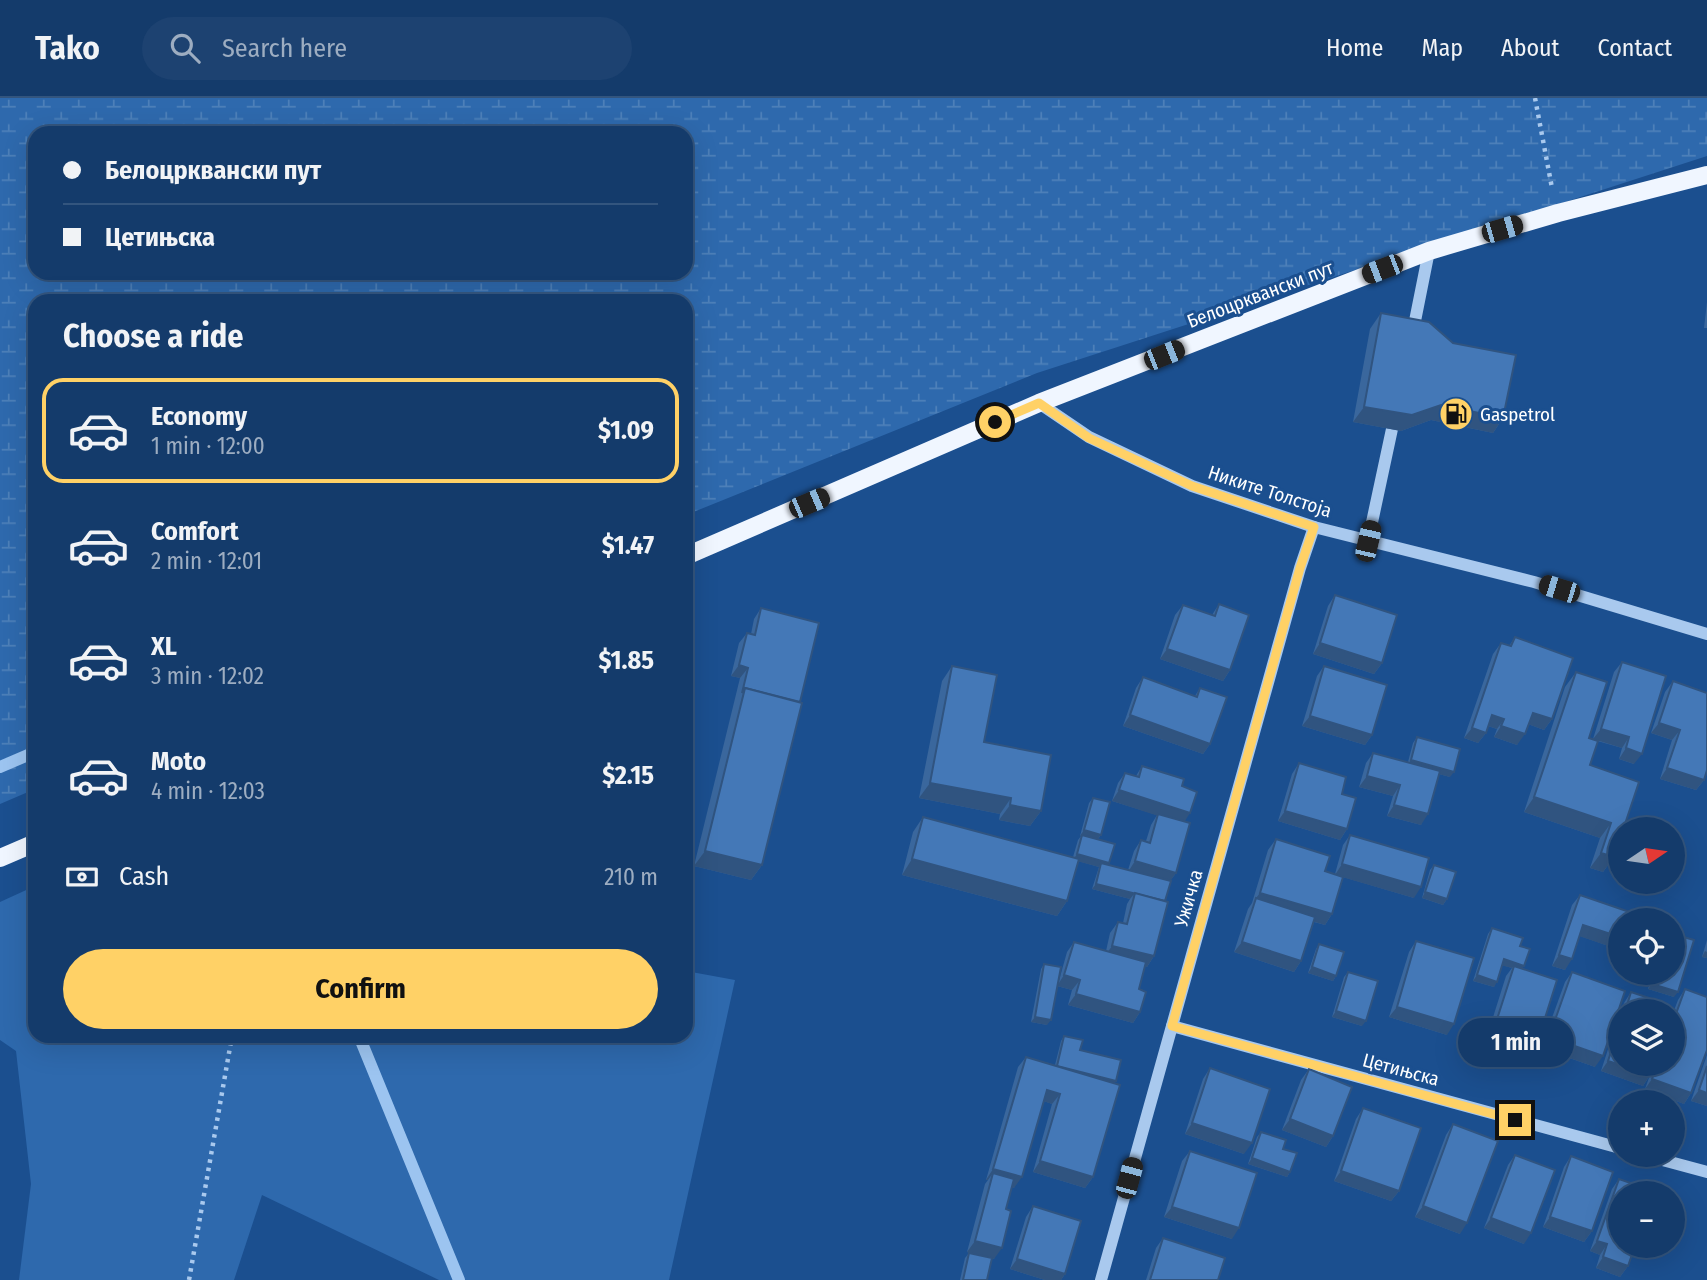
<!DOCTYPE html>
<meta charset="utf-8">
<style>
body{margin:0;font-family:"Fira Sans Condensed",sans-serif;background:#1d4271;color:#f1f3f6;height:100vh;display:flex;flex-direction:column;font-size:26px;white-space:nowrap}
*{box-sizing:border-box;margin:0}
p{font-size:23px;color:#9dadc1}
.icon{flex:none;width:38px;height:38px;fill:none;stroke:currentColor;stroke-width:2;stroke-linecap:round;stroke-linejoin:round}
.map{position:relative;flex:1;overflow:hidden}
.drawer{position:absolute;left:28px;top:196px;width:665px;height:749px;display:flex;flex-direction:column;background:#143b6b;border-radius:21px;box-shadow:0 7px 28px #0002,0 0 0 2px #33557e}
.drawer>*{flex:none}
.hud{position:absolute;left:28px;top:28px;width:665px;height:154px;border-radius:21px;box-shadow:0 7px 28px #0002,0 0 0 2px #33557e;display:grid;align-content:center;height:154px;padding:0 35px;background:#143b6b}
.needle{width:46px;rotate:77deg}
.fabs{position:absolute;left:1608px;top:719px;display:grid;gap:14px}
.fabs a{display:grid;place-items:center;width:77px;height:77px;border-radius:50%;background:#143b6b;box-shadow:0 7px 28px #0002,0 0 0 2px #33557e;font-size:35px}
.end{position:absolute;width:32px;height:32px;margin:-16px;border:9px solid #ffd166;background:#111;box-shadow:0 0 0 4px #111}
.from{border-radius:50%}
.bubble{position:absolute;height:49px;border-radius:24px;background:#143b6b;box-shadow:0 7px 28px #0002,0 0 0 2px #33557e;font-size:23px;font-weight:700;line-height:49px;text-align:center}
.car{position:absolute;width:21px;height:42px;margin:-21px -10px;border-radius:9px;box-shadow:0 0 5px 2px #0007;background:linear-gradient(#222 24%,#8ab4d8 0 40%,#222 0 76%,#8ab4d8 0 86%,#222 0)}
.hud b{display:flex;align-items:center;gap:24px;height:66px;font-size:26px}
.hud b+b{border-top:2px solid #33557e}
.hud i{width:18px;height:18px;background:#f1f3f6}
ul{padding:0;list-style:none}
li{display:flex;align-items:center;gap:21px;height:105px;margin:0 14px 10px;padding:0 21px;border:4px solid transparent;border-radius:21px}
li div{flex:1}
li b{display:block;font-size:26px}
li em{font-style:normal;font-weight:700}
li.current{border-color:#ffd166}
li>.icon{width:63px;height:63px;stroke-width:1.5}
h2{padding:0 35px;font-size:32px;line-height:84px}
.pay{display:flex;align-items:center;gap:18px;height:77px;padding:0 35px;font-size:26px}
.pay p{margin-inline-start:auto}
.action{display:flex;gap:14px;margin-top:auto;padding:14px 35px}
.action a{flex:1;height:80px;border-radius:42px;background:#ffd166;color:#111;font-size:28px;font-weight:700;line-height:80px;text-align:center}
header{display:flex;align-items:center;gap:42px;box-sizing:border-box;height:98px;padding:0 35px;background:#143b6b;border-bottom:2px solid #33557e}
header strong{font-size:33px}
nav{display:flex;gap:38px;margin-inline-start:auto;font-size:24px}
.search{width:490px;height:63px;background:#1d4271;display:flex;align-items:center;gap:18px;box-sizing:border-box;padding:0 24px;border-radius:38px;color:#9dadc1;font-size:26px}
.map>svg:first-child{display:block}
.green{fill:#2e69ad}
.wetland{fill:url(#wetland-marsh);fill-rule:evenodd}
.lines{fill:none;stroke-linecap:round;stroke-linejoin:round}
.stream{stroke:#9cc4f0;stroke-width:12}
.path{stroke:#a9c9ee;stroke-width:4.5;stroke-dasharray:3.5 5;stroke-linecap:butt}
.minor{stroke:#a9c9ee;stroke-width:12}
.major{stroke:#f0f6ff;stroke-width:18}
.wall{fill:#3a679d}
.shaded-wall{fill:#305480}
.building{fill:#4478b7;stroke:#305480;stroke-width:2}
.route{stroke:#ffd166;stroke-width:9}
.labels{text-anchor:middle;stroke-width:6;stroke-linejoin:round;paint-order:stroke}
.street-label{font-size:19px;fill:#fff;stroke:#1b4f8f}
.poi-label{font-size:19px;fill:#fff;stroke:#1b4f8f;text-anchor:start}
</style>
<header>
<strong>Tako</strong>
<div class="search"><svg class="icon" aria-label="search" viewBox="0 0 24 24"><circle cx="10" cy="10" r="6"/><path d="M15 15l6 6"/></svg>Search here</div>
<nav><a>Home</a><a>Map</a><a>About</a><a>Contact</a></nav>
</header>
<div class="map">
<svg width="1707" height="1182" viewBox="0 0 1707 1182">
<defs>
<pattern id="wetland-marsh" width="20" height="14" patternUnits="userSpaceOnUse" patternTransform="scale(1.75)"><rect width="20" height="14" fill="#2e69ad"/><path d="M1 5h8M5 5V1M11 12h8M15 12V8" fill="none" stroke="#4d80b9"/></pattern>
</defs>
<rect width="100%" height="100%" fill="#1b4f8f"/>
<polygon class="green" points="35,788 35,938 686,938 686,873 735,882 669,1182 439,1182 262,1097 234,1182 19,1182 31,1086 16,953 0,942 0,804"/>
<path class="wetland" d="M0,0H1707V58L1037,275L686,417V203H35V691L0,706ZM35,35H686V175H35Z"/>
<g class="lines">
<g class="stream">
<polyline points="0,669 35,654"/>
<polyline points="359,938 459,1182"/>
</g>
<g class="path">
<polyline points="1535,0 1552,90"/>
<polyline points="189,1182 232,938"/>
</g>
<g class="minor">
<polyline points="1412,238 1429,153"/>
<polyline points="1039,305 1089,339 1192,388 1314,429 1534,484 1707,536"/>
<polyline points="1368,443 1392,331"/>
<polyline points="1172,928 1620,1050"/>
<polyline points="1644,1057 1707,1074"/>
<polyline points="1101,1182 1300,470 1314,429"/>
</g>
<g class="major">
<polyline points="686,458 1039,305 1429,153 1558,115 1707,77"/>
<polyline points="0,760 35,745"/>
</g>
</g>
<g class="wall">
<polygon points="1707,204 1707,230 1704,230"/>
<polygon points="1381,215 1503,320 1493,335 1431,322 1401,333 1353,324 1370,231"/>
<polygon points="1335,497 1382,565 1374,576 1313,556 1328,508"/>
<polygon points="1219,506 1230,572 1223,583 1160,561 1175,517 1183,507 1212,517"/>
<polygon points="761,510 800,604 762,767 751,782 694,768 740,580 731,578 739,545 747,535 751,536 754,521"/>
<polygon points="1515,539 1552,621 1544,632 1528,626 1517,647 1494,639 1497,631 1488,628 1486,635 1478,645 1464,640 1493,556 1501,545 1509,548"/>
<polygon points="1622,564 1634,666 1619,661 1622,650 1594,642 1590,667 1639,684 1614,759 1603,774 1590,770 1600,740 1524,714 1565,589 1576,574 1589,640 1593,641 1614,574"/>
<polygon points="952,568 984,644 1041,713 1030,728 999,722 1000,716 919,700 942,583"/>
<polygon points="1324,568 1372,637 1365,647 1302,628 1317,578"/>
<polygon points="1143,579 1195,598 1200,590 1210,646 1203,656 1123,628 1136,590"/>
<polygon points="1673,583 1704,682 1696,692 1660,681 1672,642 1651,635 1665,594"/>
<polygon points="1417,639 1450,679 1439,676 1421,727 1387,718 1393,698 1359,689 1366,665 1373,655 1408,664 1413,645"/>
<polygon points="1299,665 1342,696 1347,731 1340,742 1278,723 1292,676"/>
<polygon points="1142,668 1182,688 1185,723 1176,775 1170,783 1154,858 1147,869 1145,868 1139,891 1140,914 1133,925 1068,907 1072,892 1057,888 1047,927 1031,924 1041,871 1044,866 1058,886 1067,854 1074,844 1106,853 1110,835 1118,824 1123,825 1127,806 1130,801 1092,791 1099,769 1078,763 1067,803 1057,818 902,777 913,734 923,719 1073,759 1078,742 1081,738 1080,738 1089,705 1093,700 1101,737 1098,741 1108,767 1128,772 1134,753 1141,742 1146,743 1151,727 1157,717 1112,703 1118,685 1125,675 1136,678"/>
<polygon points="1350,737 1414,800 1343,779 1332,816 1325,827 1314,824 1301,863 1294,874 1234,854 1248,811 1252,805 1268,752 1276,741 1325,773 1335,776 1343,747"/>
<polygon points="1434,767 1447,801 1443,807 1422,800 1430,772"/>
<polygon points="1580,797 1620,822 1620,852 1580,838 1565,872 1552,868 1572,807"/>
<polygon points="1492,830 1520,848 1524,868 1522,871 1526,965 1483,951 1506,878 1512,870 1502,867 1494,889 1473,883 1488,836"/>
<polygon points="1707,842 1707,860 1702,859"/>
<polygon points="1416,843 1447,937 1389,919 1409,854"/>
<polygon points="1319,846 1336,878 1333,883 1308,875 1316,851"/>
<polygon points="1348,874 1362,928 1332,919 1344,879"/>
<polygon points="1572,874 1595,969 1541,950 1565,884"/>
<polygon points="1653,875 1673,875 1674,899 1648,891"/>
<polygon points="1685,891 1691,995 1684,1006 1645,991 1650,977 1643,988 1601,973 1620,914 1620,966 1673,966 1673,915 1678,902"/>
<polygon points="1631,894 1662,914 1621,914 1624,905"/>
<polygon points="1064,938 1116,983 1114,985 1093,1079 1085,1090 1033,1074 1052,1006 1044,1003 1014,1090 1012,1089 994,1161 967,1154 985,1086 988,1082 986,1082 1018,969 1026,959 1055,967 1061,943"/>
<polygon points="1707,957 1707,1008 1691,1003"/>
<polygon points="1210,970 1244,1056 1185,1036 1203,981"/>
<polygon points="1309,971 1333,1038 1326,1049 1282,1032 1301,982"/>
<polygon points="1363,1010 1399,1093 1391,1103 1334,1083 1356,1021"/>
<polygon points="1453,1026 1460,1136 1415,1119 1446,1037"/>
<polygon points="1261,1034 1283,1051 1290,1074 1287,1079 1248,1066 1257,1039"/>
<polygon points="1190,1053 1232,1141 1164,1119 1182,1063"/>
<polygon points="1515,1057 1524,1146 1484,1130 1508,1067"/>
<polygon points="1571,1058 1592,1133 1584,1144 1543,1129 1564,1069"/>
<polygon points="1619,1081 1628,1168 1620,1179 1596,1170 1600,1157 1590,1153 1612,1091"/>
<polygon points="1033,1108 1065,1176 1061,1182 1045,1182 1010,1171 1026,1119"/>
<polygon points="1163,1140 1218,1182 1146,1182 1156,1150"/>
<polygon points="969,1155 987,1182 960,1182 965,1160"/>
</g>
<g class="shaded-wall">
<polygon points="1441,307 1503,320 1493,335 1431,322 1401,333 1353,324 1364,309"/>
<polygon points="1320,545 1382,565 1374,576 1313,556"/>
<polygon points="1167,551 1230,572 1223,583 1160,561"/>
<polygon points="739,567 748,570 740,580 731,578"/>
<polygon points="1533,615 1552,621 1544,632 1525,625"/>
<polygon points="1130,617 1210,646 1203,656 1123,628"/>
<polygon points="1492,617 1504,621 1497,631 1485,627"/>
<polygon points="1310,618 1372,637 1365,647 1302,628"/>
<polygon points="1659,625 1680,632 1672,642 1651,635"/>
<polygon points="1501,628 1525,636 1517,647 1494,639"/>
<polygon points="1472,630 1486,635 1478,645 1464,640"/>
<polygon points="1601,631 1629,639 1622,650 1593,641"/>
<polygon points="1626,650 1642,656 1634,666 1619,661"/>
<polygon points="1411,662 1454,674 1450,679 1407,668"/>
<polygon points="1667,670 1704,682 1696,692 1660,681"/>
<polygon points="1367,678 1400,687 1393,698 1359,689"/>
<polygon points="930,685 1011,700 1000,716 919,700"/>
<polygon points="1119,692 1190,715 1183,726 1112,703"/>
<polygon points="1534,699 1611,725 1600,740 1524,714"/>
<polygon points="1010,707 1041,713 1030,728 999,722"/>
<polygon points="1394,707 1428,716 1421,727 1387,718"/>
<polygon points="1285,713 1347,731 1340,742 1278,723"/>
<polygon points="1084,732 1101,737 1097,742 1080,738"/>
<polygon points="705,753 762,767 751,782 694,768"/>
<polygon points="1601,755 1614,759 1603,774 1590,770"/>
<polygon points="1077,756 1109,765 1105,771 1101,765 1099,769 1073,762"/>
<polygon points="912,761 1067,803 1057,818 902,777"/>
<polygon points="1135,763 1176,775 1169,785 1128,774"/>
<polygon points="1342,766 1421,789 1414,800 1335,777"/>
<polygon points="1096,786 1134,796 1130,801 1092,791"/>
<polygon points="1425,794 1447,801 1443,807 1422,800"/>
<polygon points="1260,795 1332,816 1325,827 1254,806 1256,800"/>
<polygon points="1583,827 1620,839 1620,852 1576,837"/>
<polygon points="1242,844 1301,863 1294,874 1234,854"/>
<polygon points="1112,848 1154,858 1147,869 1105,858"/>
<polygon points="1705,853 1707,854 1707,860 1702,859"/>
<polygon points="1559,857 1572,861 1565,872 1552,868"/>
<polygon points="1504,861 1524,868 1521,873 1514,868 1512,870 1500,867"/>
<polygon points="1312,869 1336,878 1333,883 1308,875"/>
<polygon points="1064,877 1080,882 1072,892 1057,888"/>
<polygon points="1477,877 1497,884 1494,889 1473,883"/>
<polygon points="1652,886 1678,894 1674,899 1648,891"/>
<polygon points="1076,896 1140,914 1133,925 1068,907"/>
<polygon points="1397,909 1454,926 1447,937 1389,919"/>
<polygon points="1336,913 1366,923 1362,928 1332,919"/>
<polygon points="1035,919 1051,922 1047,927 1031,924"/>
<polygon points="1549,939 1603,958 1595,969 1541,950"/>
<polygon points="1491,940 1534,955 1526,965 1483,951"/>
<polygon points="1608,963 1650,977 1643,988 1601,973"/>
<polygon points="1057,969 1116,983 1112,989"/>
<polygon points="1652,981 1691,995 1684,1006 1645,991"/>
<polygon points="1047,992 1060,996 1052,1006 1040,1002"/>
<polygon points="1699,992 1707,995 1707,1008 1691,1003"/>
<polygon points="1290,1021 1333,1038 1326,1049 1282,1032"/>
<polygon points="1192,1025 1252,1045 1244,1056 1185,1036"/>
<polygon points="1252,1060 1290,1074 1287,1079 1248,1066"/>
<polygon points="1040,1063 1093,1079 1085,1090 1033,1074"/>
<polygon points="993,1071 1022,1079 1014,1090 991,1083 993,1075 988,1082 986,1082"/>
<polygon points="1341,1073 1399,1093 1391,1103 1334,1083"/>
<polygon points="1423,1108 1467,1125 1460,1136 1415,1119"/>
<polygon points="1172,1109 1239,1130 1232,1141 1164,1119"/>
<polygon points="1550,1119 1592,1133 1584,1144 1543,1129"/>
<polygon points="1491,1120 1531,1135 1524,1146 1484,1130"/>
<polygon points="975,1143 1002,1150 994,1161 967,1154"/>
<polygon points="1597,1143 1607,1146 1600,1157 1590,1153"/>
<polygon points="1603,1159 1628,1168 1620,1179 1596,1170"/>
<polygon points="1017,1161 1065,1176 1061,1182 1045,1182 1010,1171"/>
</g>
<g class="building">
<polygon points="1381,215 1429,224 1453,245 1516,257 1503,320 1441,307 1412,317 1364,309"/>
<polygon points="1335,497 1397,517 1382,565 1320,545"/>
<polygon points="1219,506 1249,517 1230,572 1167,551 1183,507 1215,518"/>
<polygon points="761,510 819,525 800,604 745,590 742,595 748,570 739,567 747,535 755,537"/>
<polygon points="1515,539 1573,560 1552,621 1533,615 1525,636 1501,628 1504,621 1492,617 1486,635 1472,630 1501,545 1511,548"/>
<polygon points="1622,564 1666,578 1642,656 1626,650 1629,639 1601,631"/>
<polygon points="952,568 997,577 984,644 1051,657 1041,713 1010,707 1011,700 930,685"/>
<polygon points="1324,568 1387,587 1372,637 1310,618"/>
<polygon points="1576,574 1607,584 1589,640 1598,643 1590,667 1639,684 1623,732 1620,732 1620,739 1614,759 1601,755 1611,725 1534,699"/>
<polygon points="1143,579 1197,599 1200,590 1227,599 1210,646 1130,617"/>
<polygon points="1673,583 1707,595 1707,672 1704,682 1667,670 1680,632 1659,625"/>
<polygon points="745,590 802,605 762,767 705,753"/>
<polygon points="1417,639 1460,651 1454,674 1411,662"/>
<polygon points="1373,655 1440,673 1428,716 1394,707 1400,687 1367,678"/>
<polygon points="1299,665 1346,679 1342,696 1356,700 1347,731 1285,713"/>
<polygon points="1142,668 1184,681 1182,688 1197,694 1190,715 1119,692 1125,675 1139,679"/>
<polygon points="1093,700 1110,704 1101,737 1084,732"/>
<polygon points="1158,716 1190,725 1176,775 1135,763 1141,742 1150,745"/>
<polygon points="923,719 1079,761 1067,803 912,761"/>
<polygon points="1082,737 1115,746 1109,765 1077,756"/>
<polygon points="1350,737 1429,760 1421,789 1342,766"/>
<polygon points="1276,741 1330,758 1325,773 1343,779 1332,816 1260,795"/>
<polygon points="1101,765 1171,783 1165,803 1096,786"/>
<polygon points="1434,767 1456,774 1447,801 1425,794"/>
<polygon points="1135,795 1168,804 1154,858 1112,848 1118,824 1127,826"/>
<polygon points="1580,797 1650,821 1649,822 1620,822 1620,839 1583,827 1572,861 1559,857"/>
<polygon points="1256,800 1315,819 1301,863 1242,844"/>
<polygon points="1492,830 1523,840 1520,848 1530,851 1524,868 1504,861 1497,884 1477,877"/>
<polygon points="1673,836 1694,842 1678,894 1652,886 1656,875 1673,875"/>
<polygon points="1416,843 1474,860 1454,926 1397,909"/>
<polygon points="1074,844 1146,864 1139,891 1146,894 1140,914 1076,896 1080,882 1064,877"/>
<polygon points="1319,846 1344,854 1336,878 1312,869"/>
<polygon points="1044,866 1061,869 1051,922 1035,919"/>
<polygon points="1514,868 1557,882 1534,955 1491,940"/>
<polygon points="1348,874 1378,883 1366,923 1336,913"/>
<polygon points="1572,874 1625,893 1603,958 1549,939"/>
<polygon points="1685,891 1707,899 1707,952 1691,995 1652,981 1658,966 1673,966 1673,924"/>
<polygon points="1631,894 1664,905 1662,914 1625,914"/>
<polygon points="1620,926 1620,966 1654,966 1650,977 1608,963"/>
<polygon points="1064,938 1083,942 1080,952 1121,962 1116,983 1057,968"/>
<polygon points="1026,959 1120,987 1093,1079 1040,1063 1060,996 1047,992 1022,1079 993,1071"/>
<polygon points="1707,968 1707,995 1699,992"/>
<polygon points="1210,970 1270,991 1252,1045 1192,1025"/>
<polygon points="1309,971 1352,989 1333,1038 1290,1021"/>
<polygon points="1363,1010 1421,1030 1399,1093 1341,1073"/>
<polygon points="1453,1026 1498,1043 1467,1125 1423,1108"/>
<polygon points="1261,1034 1286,1042 1283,1051 1297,1055 1290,1074 1252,1060"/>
<polygon points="1190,1053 1257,1075 1239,1130 1172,1109"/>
<polygon points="1515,1057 1555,1072 1531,1135 1491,1120"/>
<polygon points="1571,1058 1613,1074 1592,1133 1550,1119"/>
<polygon points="993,1075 1014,1081 1006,1111 1011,1113 1002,1150 975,1143"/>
<polygon points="1619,1081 1654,1093 1653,1096 1620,1096 1620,1148 1635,1148 1628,1168 1603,1159 1607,1146 1597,1143"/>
<polygon points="1033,1108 1081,1123 1065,1176 1017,1161"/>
<polygon points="1163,1140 1225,1160 1218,1182 1150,1182"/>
<polygon points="969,1155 992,1160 987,1182 963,1182"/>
</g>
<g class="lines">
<polyline class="route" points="995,324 1039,305 1089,340 1192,388 1314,429 1300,470 1172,928 1515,1022"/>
</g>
<defs>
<symbol id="fuel-disc" viewBox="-11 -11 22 22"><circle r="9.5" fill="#ffd166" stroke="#1b4f8f"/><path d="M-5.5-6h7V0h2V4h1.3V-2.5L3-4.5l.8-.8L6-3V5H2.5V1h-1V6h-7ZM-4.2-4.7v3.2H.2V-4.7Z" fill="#111"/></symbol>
</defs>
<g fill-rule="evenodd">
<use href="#fuel-disc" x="1437" y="297" width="38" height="38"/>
</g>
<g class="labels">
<g class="street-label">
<text transform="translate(1260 196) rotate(-21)" y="7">Белоцрквански пут</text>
<text transform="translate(1270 393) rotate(18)" y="7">Никите Толстоја</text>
<text transform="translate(1188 800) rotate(-74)" y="7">Ужичка</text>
<text transform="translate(1401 971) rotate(15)" y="7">Цетињска</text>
</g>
<g class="poi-label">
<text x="1480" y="323">Gaspetrol</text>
</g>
</g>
</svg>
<div class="fabs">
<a><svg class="needle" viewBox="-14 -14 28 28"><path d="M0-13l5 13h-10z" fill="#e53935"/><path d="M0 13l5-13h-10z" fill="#9dadc1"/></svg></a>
<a><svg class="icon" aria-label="locate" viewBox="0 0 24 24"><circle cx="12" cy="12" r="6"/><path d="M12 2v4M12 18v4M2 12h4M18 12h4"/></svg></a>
<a><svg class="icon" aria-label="layers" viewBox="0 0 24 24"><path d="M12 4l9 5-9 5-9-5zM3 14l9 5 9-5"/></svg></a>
<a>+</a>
<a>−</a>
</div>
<i class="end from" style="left:995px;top:324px"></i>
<i class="end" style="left:1515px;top:1022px"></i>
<div class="bubble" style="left:1458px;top:920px;width:116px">1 min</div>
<i class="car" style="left:1502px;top:131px;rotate:74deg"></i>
<i class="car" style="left:1382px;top:171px;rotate:249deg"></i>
<i class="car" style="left:1164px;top:257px;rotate:68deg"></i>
<i class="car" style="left:809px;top:405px;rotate:67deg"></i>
<i class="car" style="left:1368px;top:443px;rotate:13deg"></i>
<i class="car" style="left:1559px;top:491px;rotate:287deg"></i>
<i class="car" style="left:1129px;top:1080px;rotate:15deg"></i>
<div class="hud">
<b><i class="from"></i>Белоцрквански пут</b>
<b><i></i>Цетињска</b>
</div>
<section class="drawer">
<h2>Choose a ride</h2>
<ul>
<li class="current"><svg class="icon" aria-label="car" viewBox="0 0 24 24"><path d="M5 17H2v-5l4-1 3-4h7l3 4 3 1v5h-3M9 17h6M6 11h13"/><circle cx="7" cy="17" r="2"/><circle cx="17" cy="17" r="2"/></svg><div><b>Economy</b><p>1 min · 12:00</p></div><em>$1.09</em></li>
<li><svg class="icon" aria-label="car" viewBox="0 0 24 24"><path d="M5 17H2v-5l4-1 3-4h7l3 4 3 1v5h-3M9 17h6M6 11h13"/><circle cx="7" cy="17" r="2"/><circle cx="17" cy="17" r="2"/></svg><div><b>Comfort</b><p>2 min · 12:01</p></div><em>$1.47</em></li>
<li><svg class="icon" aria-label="car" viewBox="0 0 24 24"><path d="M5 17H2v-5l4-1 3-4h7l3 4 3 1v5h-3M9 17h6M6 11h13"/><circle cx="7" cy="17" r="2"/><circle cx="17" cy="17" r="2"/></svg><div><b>XL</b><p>3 min · 12:02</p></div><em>$1.85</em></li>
<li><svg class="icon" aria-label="car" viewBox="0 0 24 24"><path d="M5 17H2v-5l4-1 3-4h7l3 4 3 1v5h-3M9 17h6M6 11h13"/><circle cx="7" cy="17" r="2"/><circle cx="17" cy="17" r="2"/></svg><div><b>Moto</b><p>4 min · 12:03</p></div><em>$2.15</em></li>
</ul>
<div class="pay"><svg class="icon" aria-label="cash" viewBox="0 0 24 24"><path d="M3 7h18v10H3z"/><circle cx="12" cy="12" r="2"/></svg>Cash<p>210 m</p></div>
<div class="action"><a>Confirm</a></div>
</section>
</div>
